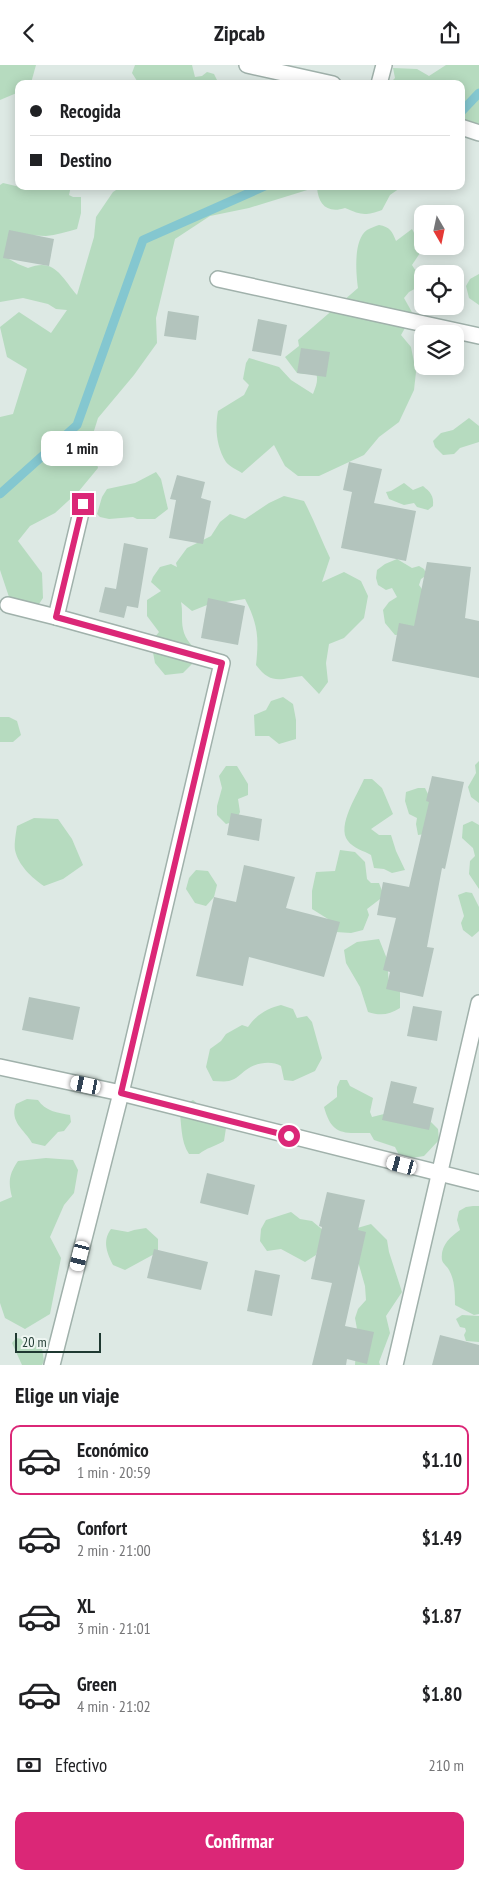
<!DOCTYPE html>
<html lang="es">
<meta charset="utf-8">
<style>
body{margin:0;font-family:"PT Sans Narrow",sans-serif;background:#f2f2f2;color:#202124;height:100vh;display:flex;flex-direction:column;font-size:19px;white-space:nowrap}
*{box-sizing:border-box;margin:0}
p{font-size:16px;color:#757577}
.icon{flex:none;width:28px;height:28px;fill:none;stroke:currentColor;stroke-width:2;stroke-linecap:round;stroke-linejoin:round}
.map{position:relative;height:1300px;overflow:hidden}
.side{display:flex;flex-direction:column;background:#fff;flex:1}
.side>*{flex:none}
.hud{position:absolute;left:15px;top:15px;width:450px;height:110px;border-radius:10px;box-shadow:0 2px 12px #0003;display:grid;align-content:center;height:110px;padding:0 15px;background:#fff}
.needle{width:32px;rotate:171deg}
.controls{position:absolute;left:414px;top:140px;display:grid;gap:10px}
.controls a{display:grid;place-items:center;width:50px;height:50px;border-radius:10px;background:#fff;box-shadow:0 2px 12px #0003;font-size:25px}
.scale{position:absolute;left:15px;bottom:12px;width:86px;box-sizing:border-box;padding-left:5px;border:2px solid #1f3931;border-top:0;font-size:14px;line-height:18px;white-space:nowrap;color:#1f3931;-webkit-text-stroke:4px #eef6f2;paint-order:stroke}
.end{position:absolute;width:22px;height:22px;margin:-11px;border:6px solid #db2777;background:#fff;box-shadow:0 0 0 2px #fff}
.from{border-radius:50%}
.bubble{position:absolute;height:35px;border-radius:10px;background:#fff;box-shadow:0 2px 12px #0003;font-size:16px;font-weight:700;line-height:35px;text-align:center}
.car{position:absolute;width:15px;height:30px;margin:-15px -8px;border-radius:6px;box-shadow:0 0 4px 1px #0007;background:linear-gradient(#fff 24%,#345 0 40%,#fff 0 76%,#345 0 86%,#fff 0)}
.hud b{display:flex;align-items:center;gap:18px;height:48px;font-size:19px}
.hud b+b{border-top:1px solid #e0e0e0}
.hud i{width:12px;height:12px;background:#202124}
ul{padding:0;list-style:none}
li{display:flex;align-items:center;gap:15px;height:70px;margin:0 10px 8px;padding:0 5px;border:2px solid transparent;border-radius:10px}
li div{flex:1}
li b{display:block;font-size:19px}
li em{font-style:normal;font-weight:700}
li.current{border-color:#db2777}
li>.icon{width:45px;height:45px;stroke-width:1.5}
h2{padding:0 15px;font-size:22px;line-height:60px}
.pay{display:flex;align-items:center;gap:12px;height:55px;padding:0 15px;font-size:19px}
.pay p{margin-inline-start:auto}
.button{display:flex;gap:10px;margin-top:auto;padding:10px 15px}
.button a{flex:1;height:58px;border-radius:10px;background:#db2777;color:#fff;font-size:20px;font-weight:700;line-height:58px;text-align:center}
header{display:flex;justify-content:space-between;align-items:center;height:65px;padding:0 15px;background:#fff;font-size:22px;font-weight:700}
.map>svg:first-child{display:block}
.green{fill:#b6dbbf}
.lines{fill:none;stroke-linecap:round;stroke-linejoin:round}
.stream{stroke:#84c7d0;stroke-width:9}
.building{fill:#b3c4bd}
.street-casing{stroke:#a0b1ab;stroke-width:18}
.street{stroke:#fff;stroke-width:15}
.route{stroke:#db2777;stroke-width:6}
</style>
<header><svg class="icon" aria-label="back" viewBox="0 0 24 24"><path d="M15 5l-7 7 7 7"/></svg>Zipcab<svg class="icon" aria-label="share" viewBox="0 0 24 24"><path d="M12 15V3M7 8l5-5 5 5M5 13v7h14v-7"/></svg></header>
<div class="map">
<svg width="479" height="1300" viewBox="0 0 479 1300">
<rect width="100%" height="100%" fill="#dde9e4"/>
<g class="green">
<polygon points="0,0 36,0 31,18 19,19 19,27 0,35"/>
<polygon points="135,0 192,0 195,12 202,11 207,7 214,9 219,19 139,19 132,8"/>
<polygon points="446,0 479,0 479,59 468,57 461,53 461,19 389,19 395,13 393,3 417,4 429,11"/>
<path d="M3,118L20,122L71,121L69,130L73,132H81V148L77,164C66,167 56,170 46,171C34,171 27,169 14,171L9,194L18,199L28,203C55,192 62,213 77,230L94,172L96,152L113,127L122,121H403L390,130L382,145C365,151 361,150 345,143C327,149 318,139 317,122L249,143L210,151L175,174L156,253L157,278L134,310L98,353L93,369L86,375L94,386L98,403L79,426L55,448L30,461L18,476L42,508L43,533L37,542L12,541L0,505V352L13,349L27,304L7,292L0,262L19,247L51,268L67,245L56,244L48,239L23,233L0,237V120Z"/>
<path d="M379,160C390,162 392,166 396,176L412,164C417,172 416,179 420,188L412,200L419,211L420,221L409,227L404,233L413,249L401,270L411,282L416,307L414,325L399,357L379,372L364,390L319,411H298L285,401L274,380L242,408C237,405 229,401 226,397C216,381 215,363 218,346L244,330L249,320L243,314L246,298L249,293L279,302L291,315L313,329C320,312 318,308 307,295L305,309L297,308L285,292L299,281L298,275L358,223C356,208 353,175 367,165C371,163 375,161 379,160Z"/>
<polygon points="479,209 479,240 469,233 466,221 470,214"/>
<polygon points="469,353 479,361 479,377 460,383 454,389 443,390 435,382 433,376 441,368 453,365"/>
<polygon points="156,407 161,414 168,444 155,454 137,454 133,452 109,454 100,452 97,449 102,432 107,424 135,418"/>
<path d="M404,418L413,425L423,421C430,427 434,430 433,441L428,445L417,442L414,438L404,440L389,434L386,427L391,426Z"/>
<path d="M284,431L304,436C314,455 321,474 330,493L322,517L344,507L361,516L368,531L364,553L344,573L329,579L326,598L328,617L319,629L302,611C280,614 271,620 256,600C259,573 258,559 245,534L207,540L192,546L181,537C183,546 181,555 183,564C185,575 194,583 201,590L183,608L165,610L155,598L151,577L159,567L147,551V535L161,526L151,517L153,512L160,502L171,499L177,502L176,498L187,483L211,471L220,457L230,449L245,454L269,438Z"/>
<polygon points="397,494 412,503 419,501 424,504 427,510 421,514 419,520 424,527 423,549 409,569 395,570 385,558 383,545 389,537 397,532 392,523 386,525 378,520 376,513 377,505 385,499"/>
<polygon points="283,632 293,639 296,655 296,674 279,679 269,671 255,671 254,650 266,645 271,636"/>
<polygon points="0,652 9,652 17,656 21,670 13,677 0,677"/>
<polygon points="479,696 479,738 471,732 468,722 476,708 475,700"/>
<polygon points="226,701 237,701 248,719 248,730 238,734 240,747 236,756 226,759 217,750 217,741 222,723 219,711"/>
<path d="M364,714H372L382,723L393,749L371,764L379,770H391L396,786L405,805L392,808L384,804L374,803L371,790C364,786 353,783 348,776C336,761 358,729 364,714Z"/>
<polygon points="418,723 425,723 429,731 432,768 418,770 416,759 417,753 409,749 405,736 406,727"/>
<path d="M34,753L58,754L72,774L83,800L63,814L44,821C32,813 18,800 15,785C14,778 16,768 17,761Z"/>
<polygon points="472,756 479,760 479,824 469,809 470,796 475,791 473,783 462,773 463,760"/>
<polygon points="340,785 355,787 365,797 367,814 371,818 379,818 384,831 367,844 369,850 363,865 351,868 336,867 328,854 312,844 312,826 316,807 335,806"/>
<polygon points="196,805 208,806 217,820 214,832 206,841 195,838 186,824 189,813"/>
<polygon points="466,827 472,828 479,842 479,866 472,872 463,865 461,858 464,851 458,830"/>
<path d="M379,874L387,894L389,920L400,922V943C389,950 380,951 368,947L360,922L346,898L344,885L357,877Z"/>
<path d="M281,940L293,944L297,953L307,951L312,957L322,993L315,1006L293,1016L284,1015L281,1001C271,995 255,998 246,1005C240,1009 237,1014 229,1016C224,1017 218,1016 213,1016L206,1002L210,984L221,976L226,969L242,960L248,962C256,950 268,943 281,940Z"/>
<path d="M340,1015H347L350,1021L373,1033L370,1047L372,1052L384,1049L427,1060L431,1057L438,1064L439,1075L424,1091L412,1093L399,1090L395,1082L374,1075L370,1068C343,1068 332,1071 324,1042L337,1032V1022Z"/>
<path d="M27,1034L38,1035C45,1046 58,1048 70,1050L71,1057L64,1066L58,1067L45,1081L32,1078C25,1065 9,1057 16,1039Z"/>
<path d="M193,1035L200,1041L211,1055L226,1063L224,1076C216,1081 206,1083 199,1089H189C180,1076 182,1058 179,1043Z"/>
<path d="M46,1093L73,1095L78,1105L74,1128L64,1140L50,1172L61,1193L50,1249L25,1264L5,1253L0,1238V1137L12,1132C8,1117 9,1109 18,1096Z"/>
<path d="M473,1141H479V1249L474,1250L455,1240C455,1229 455,1215 449,1205C447,1201 443,1199 442,1195C440,1181 450,1172 460,1165L457,1155L459,1146L466,1142Z"/>
<polygon points="291,1147 300,1154 312,1156 324,1166 316,1190 305,1197 281,1184 267,1186 260,1176 261,1164 266,1155"/>
<polygon points="371,1159 387,1175 389,1187 402,1227 386,1251 390,1268 379,1297 380,1300 355,1300 357,1264 355,1253 358,1244 366,1235 365,1221 359,1200 354,1164"/>
<path d="M146,1163L158,1174V1187L125,1205L113,1200C107,1188 102,1176 111,1164L128,1167L134,1165Z"/>
<polygon points="462,1250 479,1251 479,1277 466,1276 464,1270 466,1266 465,1263 460,1262 456,1254"/>
<polygon points="16,1273 41,1277 44,1296 42,1300 22,1300 12,1278"/>
</g>
<g class="lines">
<g class="stream">
<polyline points="461,47 479,28"/>
<polyline points="0,429 77,360 143,175 265,121"/>
</g>
</g>
<g class="building">
<polygon points="9,165 54,174 49,201 3,193"/>
<polygon points="168,246 199,251 196,275 164,271"/>
<polygon points="258,254 287,260 281,291 252,286"/>
<polygon points="301,283 330,287 326,312 297,308"/>
<polygon points="349,397 382,404 374,438 416,446 406,496 341,483 352,427 343,425"/>
<polygon points="177,410 205,417 201,433 211,436 203,479 169,473 176,435 170,434"/>
<polygon points="124,478 148,483 138,543 127,541 124,553 99,547 105,522 116,524"/>
<polygon points="427,497 471,502 465,553 479,556 479,613 392,596 399,558 414,561"/>
<polygon points="208,533 245,541 238,580 201,573"/>
<polygon points="432,711 464,717 445,804 442,803 427,882 434,883 423,932 386,924 390,907 383,905 396,853 377,850 383,817 409,822 429,737 426,736"/>
<polygon points="231,748 262,754 259,776 227,770"/>
<polygon points="244,800 295,812 286,843 340,857 324,912 249,892 243,921 196,911 214,832 236,837"/>
<polygon points="29,932 80,942 73,975 22,965"/>
<polygon points="413,941 442,946 437,976 407,971"/>
<polygon points="391,1016 417,1022 413,1038 434,1043 429,1065 382,1055"/>
<polygon points="207,1108 255,1120 248,1150 200,1138"/>
<polygon points="327,1127 365,1135 358,1165 366,1167 345,1261 374,1267 367,1299 347,1294 346,1300 312,1300 332,1218 311,1214 322,1162 319,1161"/>
<polygon points="154,1184 208,1197 201,1225 147,1213"/>
<polygon points="255,1205 280,1210 272,1251 247,1246"/>
<polygon points="440,1270 479,1280 479,1300 432,1300"/>
</g>
<g class="lines">
<defs>
<g id="street">
<polyline points="247,0 333,19"/>
<polyline points="379,19 384,0"/>
<polyline points="461,62 479,68"/>
<polyline points="218,214 479,271"/>
<polyline points="8,540 56,552 222,598 121,1028 52,1300"/>
<polyline points="56,552 83,439"/>
<polyline points="0,1002 121,1028 479,1118"/>
<polyline points="395,1300 479,938"/>
</g>
</defs>
<use href="#street" class="street-casing"/>
<use href="#street" class="street"/>
</g>
<g class="lines">
<polyline class="route" points="83,439 56,552 222,598 121,1028 289,1071"/>
</g>
</svg>
<div class="controls">
<a><svg class="needle" viewBox="-14 -14 28 28"><path d="M0-13l5 13h-10z" fill="#e53935"/><path d="M0 13l5-13h-10z" fill="#757577"/></svg></a>
<a><svg class="icon" aria-label="locate" viewBox="0 0 24 24"><circle cx="12" cy="12" r="6"/><path d="M12 2v4M12 18v4M2 12h4M18 12h4"/></svg></a>
<a><svg class="icon" aria-label="layers" viewBox="0 0 24 24"><path d="M12 4l9 5-9 5-9-5zM3 14l9 5 9-5"/></svg></a>
</div>
<div class="scale">20 m</div>
<i class="end from" style="left:289px;top:1071px"></i>
<i class="end" style="left:83px;top:439px"></i>
<div class="bubble" style="left:41px;top:366px;width:82px">1 min</div>
<i class="car" style="left:86px;top:1020px;rotate:282deg"></i>
<i class="car" style="left:402px;top:1100px;rotate:285deg"></i>
<i class="car" style="left:80px;top:1191px;rotate:194deg"></i>
<div class="hud">
<b><i class="from"></i>Recogida</b>
<b><i></i>Destino</b>
</div>
</div>
<section class="side">
<h2>Elige un viaje</h2>
<ul>
<li class="current"><svg class="icon" aria-label="car" viewBox="0 0 24 24"><path d="M5 17H2v-5l4-1 3-4h7l3 4 3 1v5h-3M9 17h6M6 11h13"/><circle cx="7" cy="17" r="2"/><circle cx="17" cy="17" r="2"/></svg><div><b>Económico</b><p>1 min · 20:59</p></div><em>$1.10</em></li>
<li><svg class="icon" aria-label="car" viewBox="0 0 24 24"><path d="M5 17H2v-5l4-1 3-4h7l3 4 3 1v5h-3M9 17h6M6 11h13"/><circle cx="7" cy="17" r="2"/><circle cx="17" cy="17" r="2"/></svg><div><b>Confort</b><p>2 min · 21:00</p></div><em>$1.49</em></li>
<li><svg class="icon" aria-label="car" viewBox="0 0 24 24"><path d="M5 17H2v-5l4-1 3-4h7l3 4 3 1v5h-3M9 17h6M6 11h13"/><circle cx="7" cy="17" r="2"/><circle cx="17" cy="17" r="2"/></svg><div><b>XL</b><p>3 min · 21:01</p></div><em>$1.87</em></li>
<li><svg class="icon" aria-label="car" viewBox="0 0 24 24"><path d="M5 17H2v-5l4-1 3-4h7l3 4 3 1v5h-3M9 17h6M6 11h13"/><circle cx="7" cy="17" r="2"/><circle cx="17" cy="17" r="2"/></svg><div><b>Green</b><p>4 min · 21:02</p></div><em>$1.80</em></li>
</ul>
<div class="pay"><svg class="icon" aria-label="cash" viewBox="0 0 24 24"><path d="M3 7h18v10H3z"/><circle cx="12" cy="12" r="2"/></svg>Efectivo<p>210 m</p></div>
<div class="button"><a>Confirmar</a></div>
</section>
